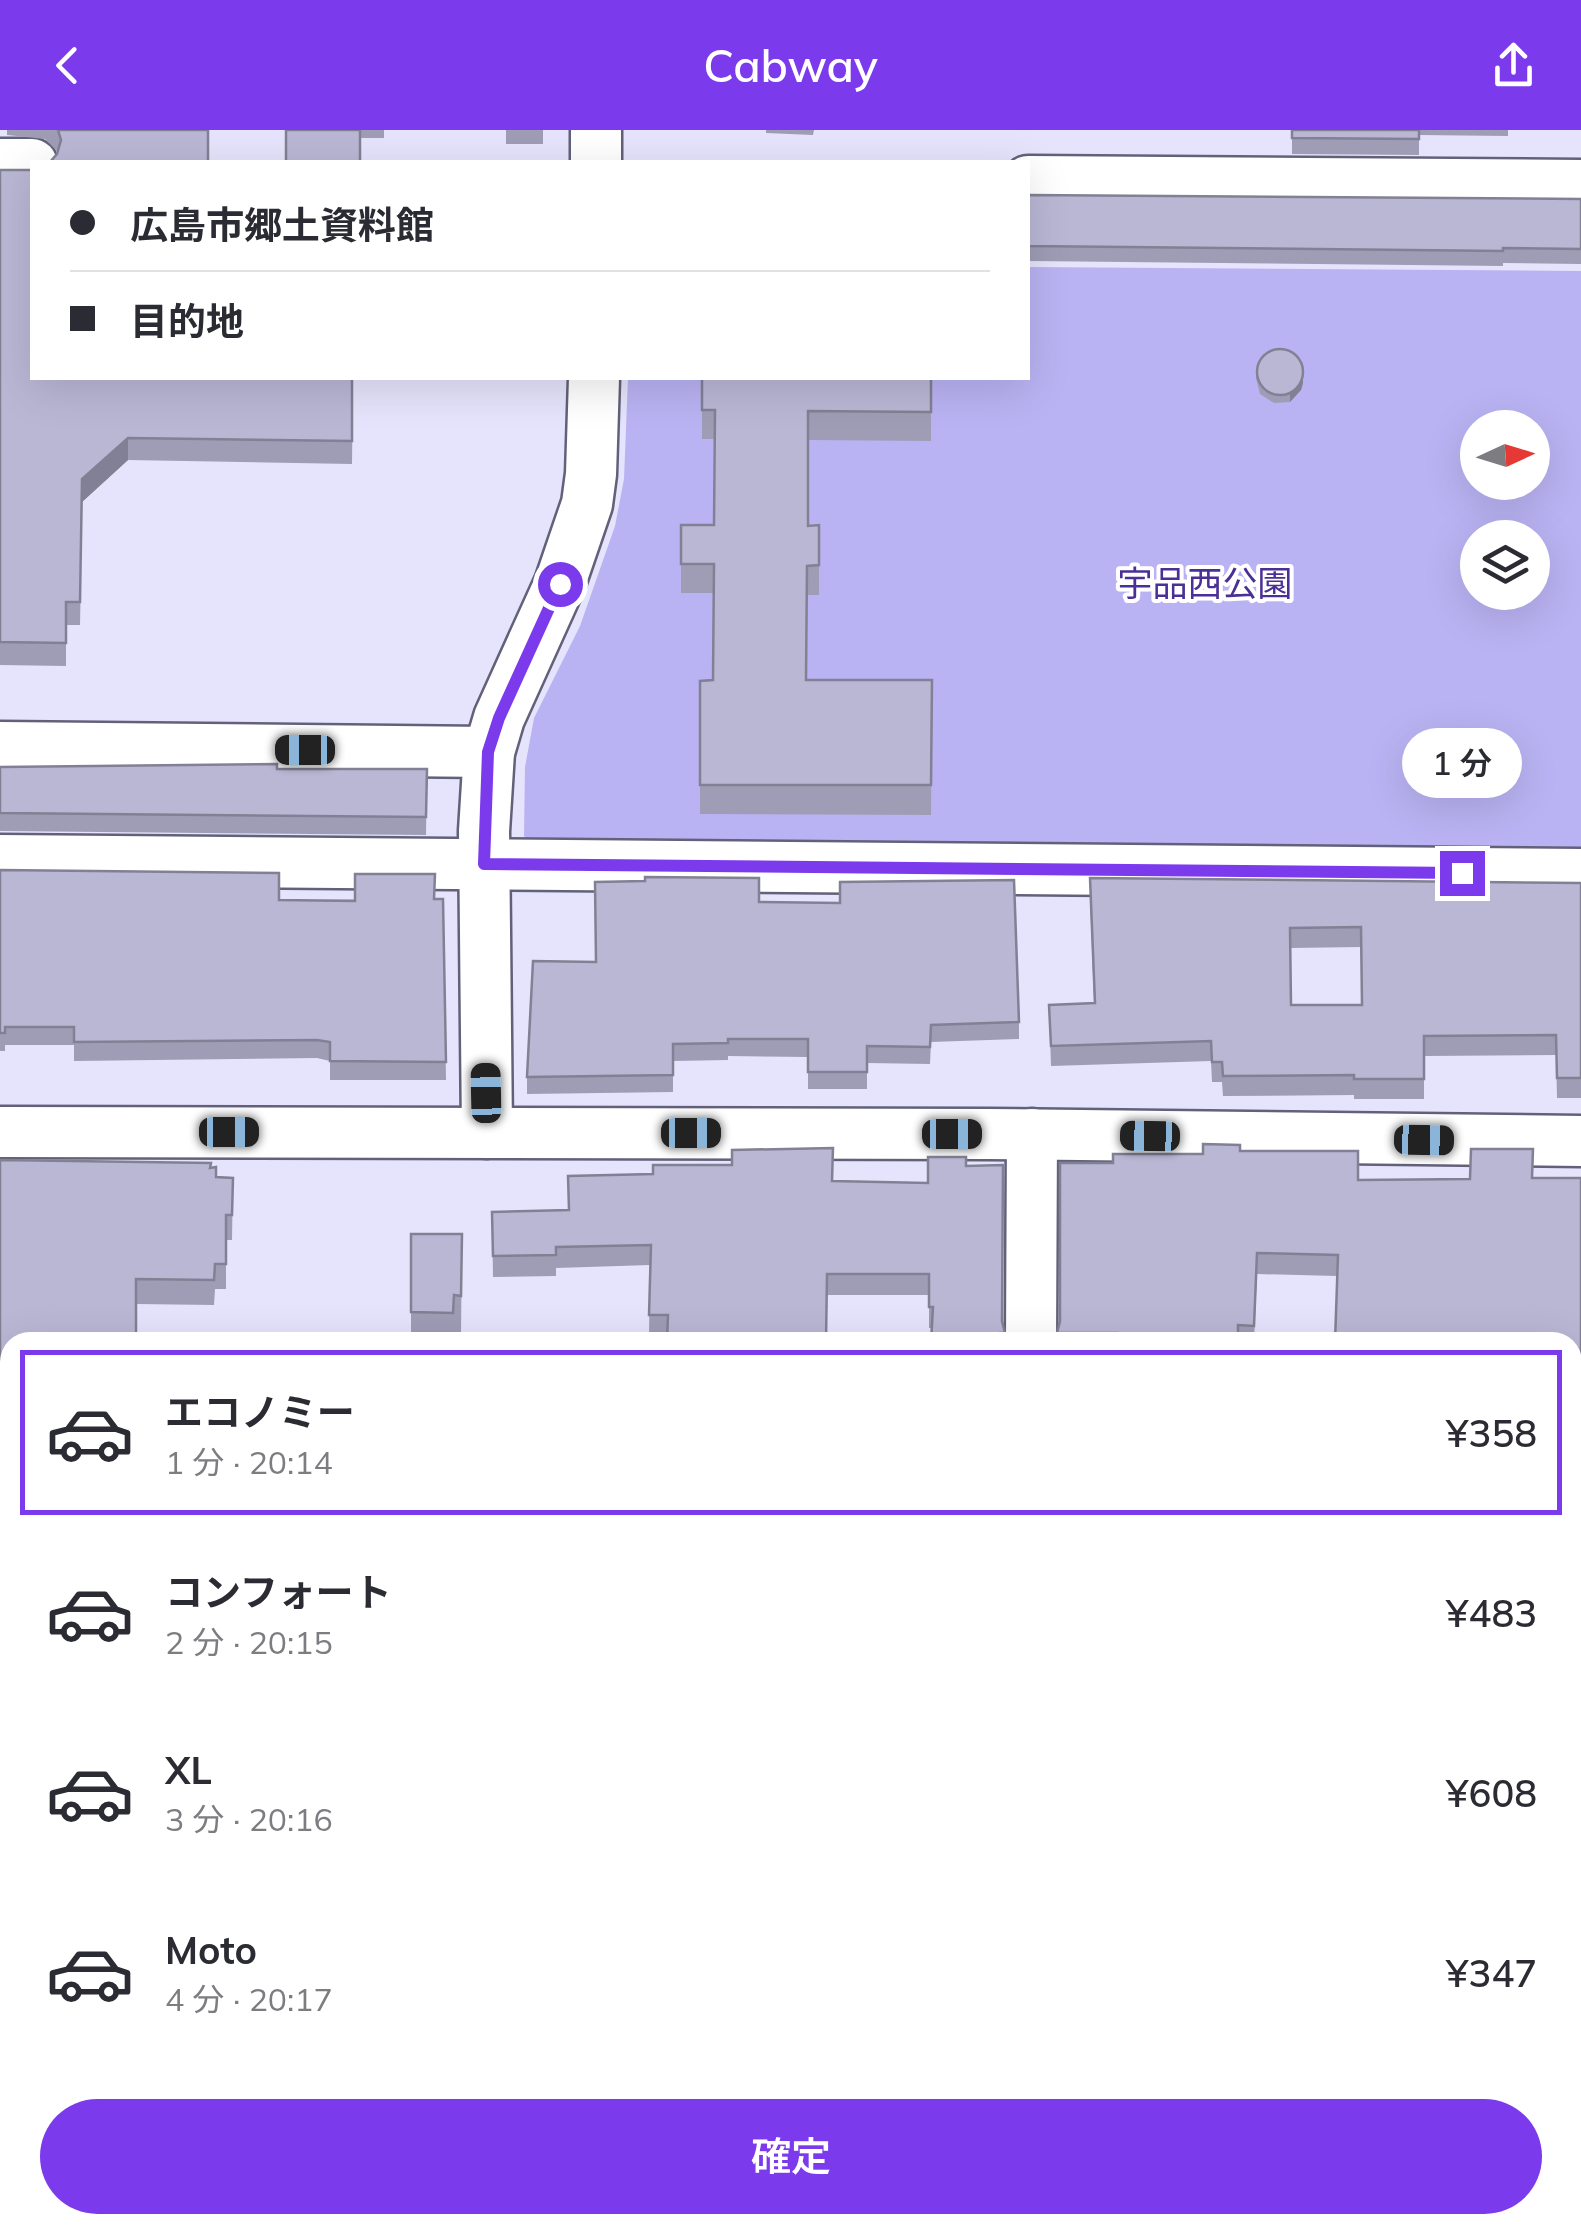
<!DOCTYPE html>
<html lang="ja">
<meta charset="utf-8">
<style>
body{margin:0;font-family:Mulish,"Noto Sans JP",sans-serif;background:#f2f2f3;color:#2b2b33;height:100vh;display:flex;flex-direction:column;font-size:38px;white-space:nowrap}
*{box-sizing:border-box;margin:0}
p{font-size:32px;color:#7c7c81}
.icon{flex:none;width:55px;height:55px;fill:none;stroke:currentColor;stroke-width:2;stroke-linecap:round;stroke-linejoin:round}
.map{position:relative;flex:1;overflow:hidden}
.panel{position:absolute;left:0px;top:1202px;width:1582px;height:902px;display:flex;flex-direction:column;background:#fff;border-radius:30px 30px 0 0;box-shadow:0 10px 40px #0002}
.panel>*{flex:none}
.guide{position:absolute;left:30px;top:30px;width:1000px;height:220px;border-radius:0px;box-shadow:0 10px 40px #0002;display:grid;align-content:center;height:220px;padding:0 40px;background:#fff}
.needle{width:65px;rotate:86deg}
.fabs{position:absolute;left:1460px;top:280px;display:grid;gap:20px}
.fabs a{display:grid;place-items:center;width:90px;height:90px;border-radius:50%;background:#fff;box-shadow:0 10px 40px #0002;font-size:50px}
.end{position:absolute;width:45px;height:45px;margin:-22px;border:12px solid #7c3aed;background:#fff;box-shadow:0 0 0 5px #fff}
.from{border-radius:50%}
.bubble{position:absolute;height:70px;border-radius:35px;background:#fff;box-shadow:0 10px 40px #0002;font-size:32px;font-weight:600;line-height:70px;text-align:center}
.car{position:absolute;width:30px;height:60px;margin:-30px -15px;border-radius:12px;box-shadow:0 0 8px 2px #0007;background:linear-gradient(#222 24%,#8ab4d8 0 40%,#222 0 76%,#8ab4d8 0 86%,#222 0)}
.guide b{display:flex;align-items:center;gap:35px;height:95px;font-size:38px}
.guide b+b{border-top:2px solid #e1e1e2}
.guide i{width:25px;height:25px;background:#2b2b33}
ul{padding:18px 0 0;list-style:none}
li{display:flex;align-items:center;gap:30px;height:165px;margin:0 20px 15px;padding:0 20px;border:5px solid transparent;border-radius:0px}
li div{flex:1}
li b{display:block;font-size:38px}
li em{font-style:normal;font-weight:600}
li.active{border-color:#7c3aed}
li>.icon{width:90px;height:90px;stroke-width:1.5}
.cta{display:flex;gap:20px;margin-top:auto;padding:20px 40px}
.cta a{flex:1;height:115px;border-radius:60px;background:#7c3aed;color:#fff;font-size:40px;font-weight:600;line-height:115px;text-align:center}
header{display:flex;justify-content:space-between;align-items:center;height:130px;padding:0 40px;background:#7c3aed;color:#fff;font-size:45px;font-weight:600}
.map>svg:first-child{display:block}
.green{fill:#b9b3f3;fill-rule:evenodd}
.lines{fill:none;stroke-linecap:round;stroke-linejoin:round}
.minor-casing{stroke:#63617a;stroke-width:55}
.highway-casing{stroke:#918eb3;stroke-width:60}
.minor{stroke:#fff;stroke-width:50}
.highway{stroke:#c7c3f6;stroke-width:55}
.wall{fill:#9f9db6;fill-rule:evenodd}
.shaded-wall{fill:#828094}
.building{fill:#b9b7d4;stroke:#828094;stroke-width:2.5;fill-rule:evenodd}
.route{stroke:#7c3aed;stroke-width:12}
.labels{text-anchor:middle;stroke-width:8;stroke-linejoin:round;paint-order:stroke}
.park-label{font-size:35px;fill:#492f96;stroke:#fff}
</style>
<header><svg class="icon" aria-label="back" viewBox="0 0 24 24"><path d="M15 5l-7 7 7 7"/></svg>Cabway<svg class="icon" aria-label="share" viewBox="0 0 24 24"><path d="M12 15V3M7 8l5-5 5 5M5 13v7h14v-7"/></svg></header>
<div class="map">
<svg width="1581" height="2104" viewBox="0 0 1581 2104">
<rect width="100%" height="100%" fill="#e5e4fc"/>
<path class="green" d="M1028,137L1581,141V729L541,723L524,706L525,637L534,588L580,496L615,396L624,349L628,248H1028ZM1478,298H1532V352H1478ZM1478,408H1532V462H1478Z"/>
<g class="lines">
<defs>
<g id="minor">
<polyline points="596,32 596,0"/>
<polyline points="0,34 32,34"/>
<polyline points="1028,51 1581,55"/>
<polyline points="0,617 489,622"/>
<polyline points="0,730 1581,744"/>
<polyline points="0,1002 989,1004 1581,1011"/>
<polyline points="487,1003 484,701 489,622 499,588 560,453 587,374 591,344 594,248"/>
<polyline points="1031,1212 1032,1004"/>
<polyline points="0,1326 10,1326"/>
<polyline points="1572,1339 1581,1339"/>
<polyline points="0,1643 10,1643"/>
<polyline points="1572,1648 1581,1648"/>
<polyline points="0,1823 10,1823"/>
<polyline points="1572,1832 1581,1832"/>
<polyline points="1025,2104 1025,2095"/>
</g>
<g id="highway">
<polyline points="0,2083 10,2084"/>
<polyline points="1572,2091 1581,2092"/>
</g>
</defs>
<use href="#minor" class="minor-casing"/>
<use href="#highway" class="highway-casing"/>
<use href="#minor" class="minor"/>
<use href="#highway" class="highway"/>
</g>
<g class="wall">
<polygon points="7,0 208,0 57,24 57,21 45,9 7,5"/>
<polygon points="286,0 384,0 384,8 360,8"/>
<rect x="506" y="0" width="37" height="14"/>
<polygon points="766,0 814,0 813,5 766,3"/>
<polygon points="1292,0 1508,0 1508,6 1419,5 1419,25 1292,24"/>
<polygon points="0,40 353,248 352,334 128,330 82,372 80,495 66,495 66,536 0,535"/>
<polygon points="1028,65 1581,69 1581,134 1503,133 1503,136 1028,131"/>
<polygon points="1256,240 1303,253 1301,260 1290,272 1274,273 1260,264 1256,248"/>
<polygon points="702,248 931,248 931,311 808,310 808,396 819,395 819,465 807,465 807,550 932,550 931,685 700,684 700,551 713,550 714,463 681,463 681,395 714,395 715,309 702,309"/>
<polygon points="0,637 427,639 426,705 0,701"/>
<polygon points="0,740 279,770 443,769 446,950 330,950 330,931 317,928 74,931 74,915 5,915 5,921 0,921"/>
<path d="M1581,753V968H1557L1556,925L1424,926V969H1354V965L1223,966L1222,952H1212L1211,931L1051,936L1049,875L1094,873L1090,768ZM1361,817L1362,875H1291V818Z"/>
<polygon points="759,772 1019,892 1019,909 931,912 930,934 867,933 867,959 808,959 808,927 728,926 728,930 673,931 673,962 527,964 527,947 596,832"/>
<polygon points="1240,1021 1358,1050 1581,1048 1581,1273 1572,1273 1572,1212 1337,1146 1257,1144 1254,1212 1057,1212 1057,1203 1113,1033"/>
<polygon points="0,1030 211,1038 216,1047 233,1048 232,1110 226,1110 226,1159 215,1159 214,1175 136,1174 10,1212 10,1298 0,1297"/>
<polygon points="966,1036 1005,1203 1005,1212 931,1212 932,1198 929,1198 929,1165 827,1165 667,1206 649,1206 650,1135 556,1138 556,1146 493,1147 492,1082 568,1080 833,1051 928,1053"/>
<polygon points="411,1104 462,1104 461,1205 454,1205 454,1212 411,1212"/>
<polygon points="0,1340 10,1340 10,1586 0,1585"/>
<polygon points="1581,1344 1581,1589 1572,1589 1572,1347"/>
<polygon points="10,1654 10,1787 0,1787 0,1655"/>
<polygon points="1578,1750 1581,1750 1581,1804 1579,1803"/>
<polygon points="1572,1839 1581,1840 1581,1922 1572,1922"/>
</g>
<g class="shaded-wall">
<polygon points="1303,245 1303,253 1301,260 1290,272 1290,264"/>
<polygon points="128,308 128,330 82,372 80,495 82,349"/>
</g>
<g class="building">
<polygon points="58,0 208,0 208,32 50,32 57,24 61,10"/>
<rect x="286" y="0" width="74" height="32"/>
<polygon points="1292,0 1419,0 1419,9 1292,8"/>
<polygon points="0,40 32,40 32,248 352,248 352,311 128,308 82,349 80,472 66,472 66,513 0,512"/>
<polygon points="1028,65 1581,69 1581,119 1503,118 1503,121 1028,116"/>
<circle cx="1280" cy="242" r="23"/>
<polygon points="702,248 931,248 931,282 808,281 808,396 819,395 819,435 807,436 806,550 932,550 931,655 700,655 700,551 713,550 714,434 681,434 681,395 714,395 715,280 702,280"/>
<polygon points="277,634 277,639 427,639 426,687 0,683 0,637"/>
<polygon points="0,740 279,743 279,770 355,771 355,744 435,744 434,769 443,769 446,932 330,931 330,912 317,910 74,912 74,897 5,897 5,903 0,903"/>
<polygon points="645,747 759,748 759,772 840,773 840,752 1014,750 1019,892 931,895 930,917 867,916 867,942 808,942 808,909 728,909 728,913 673,914 673,945 527,947 533,831 596,832 595,752 645,751"/>
<path d="M1090,748L1581,753V948H1557L1556,905L1424,906V949H1354V945L1223,946L1222,932H1212L1211,911L1051,916L1049,875L1095,873ZM1361,797L1362,875H1291L1290,798Z"/>
<polygon points="1203,1014 1240,1015 1240,1021 1358,1021 1358,1050 1470,1049 1471,1019 1533,1019 1532,1048 1581,1048 1581,1252 1572,1252 1572,1212 1335,1212 1338,1125 1257,1123 1254,1196 1238,1195 1238,1212 1117,1212 1117,1203 1057,1203 1060,1191 1060,1033 1113,1033 1113,1024 1203,1024"/>
<polygon points="833,1018 832,1051 928,1053 928,1027 966,1027 966,1036 1003,1035 1002,1191 1005,1203 1000,1203 999,1212 931,1212 933,1177 929,1177 929,1144 827,1144 826,1212 667,1212 668,1185 649,1185 651,1115 556,1117 556,1125 493,1126 492,1082 569,1080 568,1046 653,1044 653,1035 732,1035 732,1020"/>
<polygon points="0,1030 211,1033 210,1038 216,1037 216,1047 233,1048 232,1085 226,1085 226,1134 215,1134 214,1150 136,1149 136,1212 10,1212 10,1272 0,1272"/>
<polygon points="411,1104 462,1104 461,1166 454,1165 453,1183 411,1182"/>
<rect x="0" y="1340" width="10" height="225"/>
<polygon points="1581,1344 1581,1568 1572,1568 1572,1347"/>
<polygon points="10,1654 10,1768 0,1768 0,1655"/>
<polygon points="1578,1750 1581,1750 1581,1783 1579,1782"/>
<polygon points="1572,1839 1581,1840 1581,1901 1572,1901"/>
</g>
<g class="lines">
<polyline class="route" points="560,454 499,588 488,622 484,734 1462,743"/>
</g>
<g class="labels">
<g class="park-label">
<text x="1205" y="466">宇品西公園</text>
</g>
</g>
</svg>
<div class="fabs">
<a><svg class="needle" viewBox="-14 -14 28 28"><path d="M0-13l5 13h-10z" fill="#e53935"/><path d="M0 13l5-13h-10z" fill="#7c7c81"/></svg></a>
<a><svg class="icon" aria-label="layers" viewBox="0 0 24 24"><path d="M12 4l9 5-9 5-9-5zM3 14l9 5 9-5"/></svg></a>
</div>
<i class="end from" style="left:560px;top:454px"></i>
<i class="end" style="left:1462px;top:743px"></i>
<div class="bubble" style="left:1402px;top:598px;width:120px">1 分</div>
<i class="car" style="left:305px;top:620px;rotate:270deg"></i>
<i class="car" style="left:486px;top:963px;rotate:359deg"></i>
<i class="car" style="left:229px;top:1002px;rotate:90deg"></i>
<i class="car" style="left:691px;top:1003px;rotate:90deg"></i>
<i class="car" style="left:952px;top:1004px;rotate:90deg"></i>
<i class="car" style="left:1150px;top:1006px;rotate:271deg"></i>
<i class="car" style="left:1424px;top:1010px;rotate:91deg"></i>
<div class="guide">
<b><i class="from"></i>広島市郷土資料館</b>
<b><i></i>目的地</b>
</div>
<section class="panel">
<ul>
<li class="active"><svg class="icon" aria-label="car" viewBox="0 0 24 24"><path d="M5 17H2v-5l4-1 3-4h7l3 4 3 1v5h-3M9 17h6M6 11h13"/><circle cx="7" cy="17" r="2"/><circle cx="17" cy="17" r="2"/></svg><div><b>エコノミー</b><p>1 分 · 20:14</p></div><em>¥358</em></li>
<li><svg class="icon" aria-label="car" viewBox="0 0 24 24"><path d="M5 17H2v-5l4-1 3-4h7l3 4 3 1v5h-3M9 17h6M6 11h13"/><circle cx="7" cy="17" r="2"/><circle cx="17" cy="17" r="2"/></svg><div><b>コンフォート</b><p>2 分 · 20:15</p></div><em>¥483</em></li>
<li><svg class="icon" aria-label="car" viewBox="0 0 24 24"><path d="M5 17H2v-5l4-1 3-4h7l3 4 3 1v5h-3M9 17h6M6 11h13"/><circle cx="7" cy="17" r="2"/><circle cx="17" cy="17" r="2"/></svg><div><b>XL</b><p>3 分 · 20:16</p></div><em>¥608</em></li>
<li><svg class="icon" aria-label="car" viewBox="0 0 24 24"><path d="M5 17H2v-5l4-1 3-4h7l3 4 3 1v5h-3M9 17h6M6 11h13"/><circle cx="7" cy="17" r="2"/><circle cx="17" cy="17" r="2"/></svg><div><b>Moto</b><p>4 分 · 20:17</p></div><em>¥347</em></li>
</ul>
<div class="cta"><a>確定</a></div>
</section>
</div>
